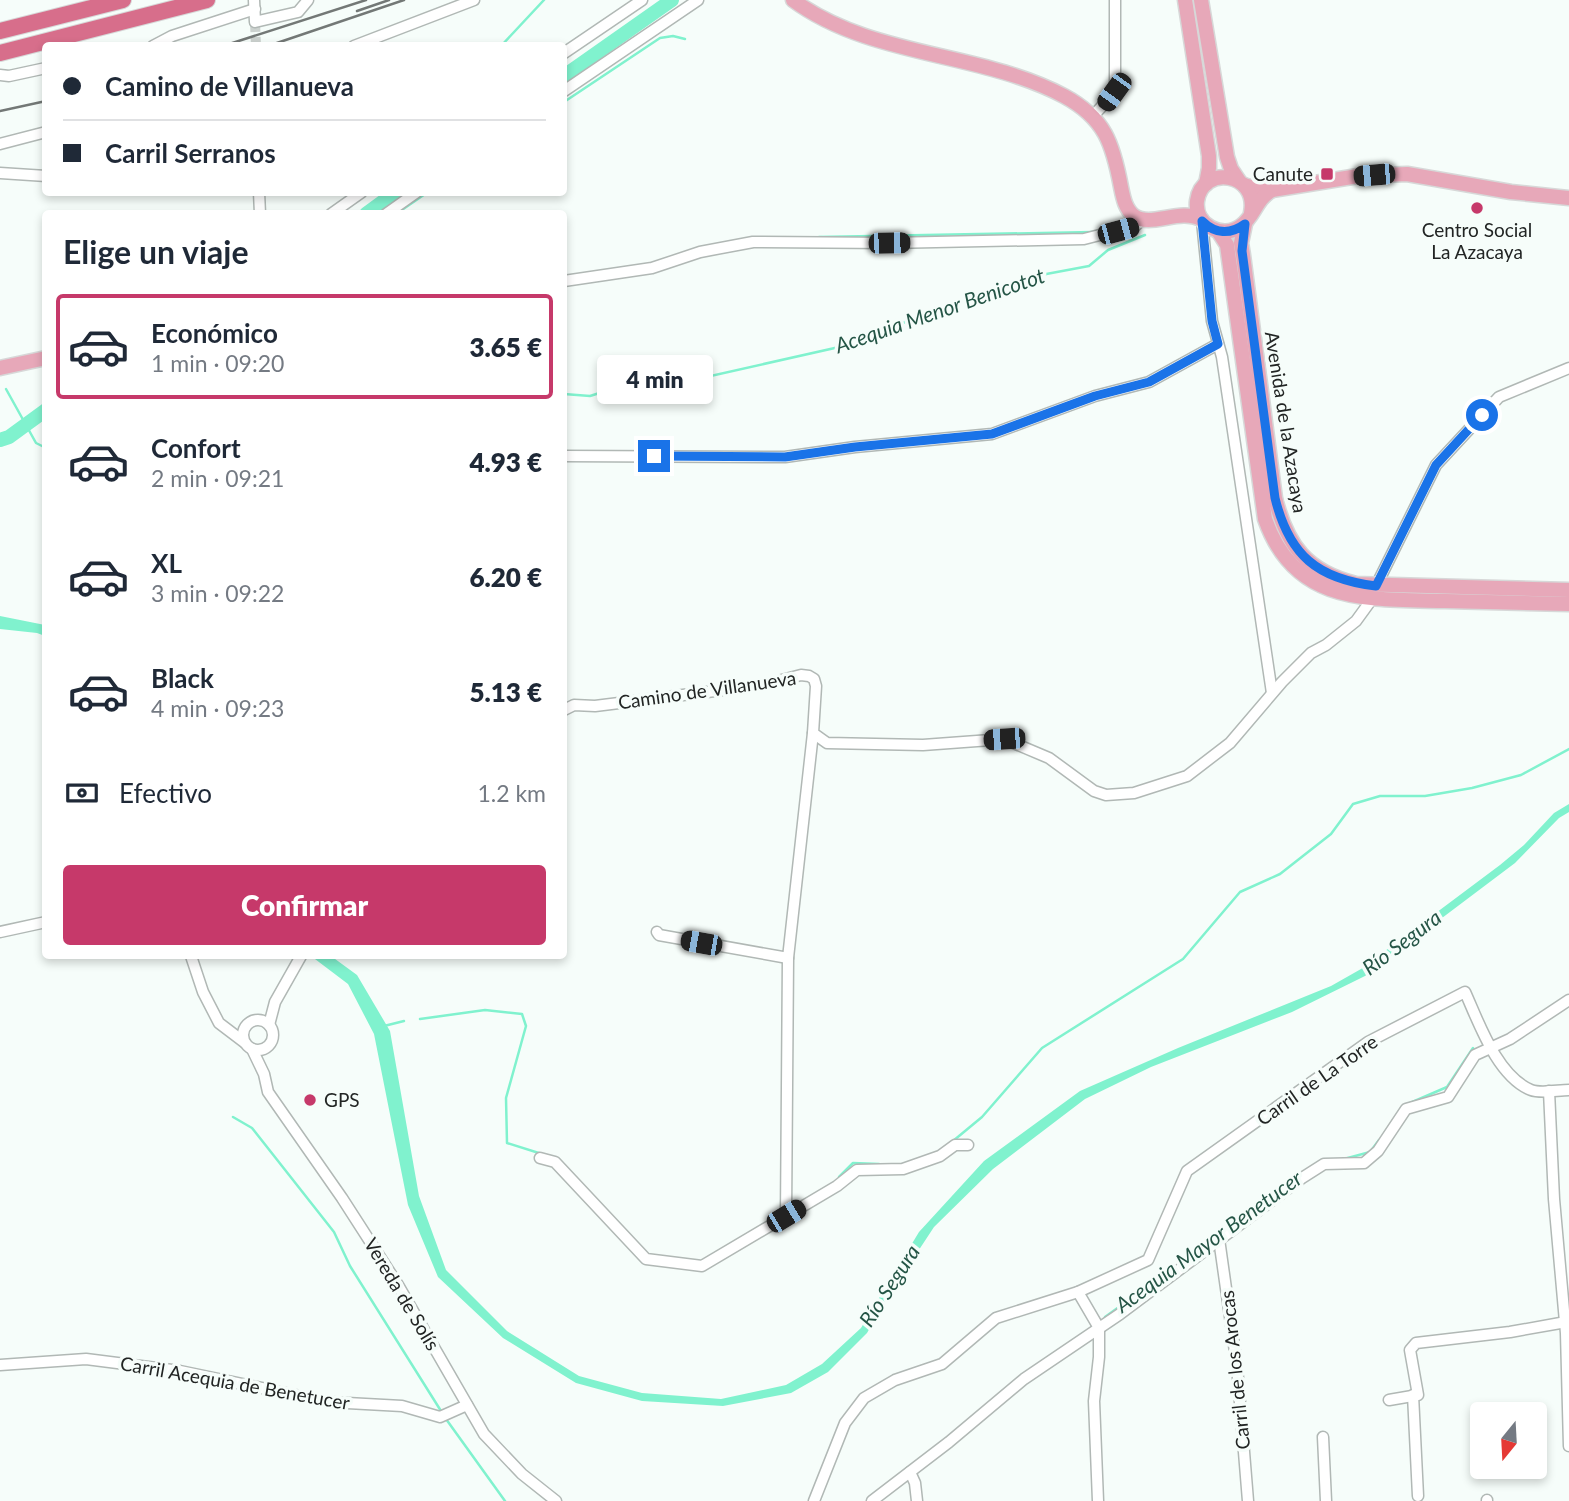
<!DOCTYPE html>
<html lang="es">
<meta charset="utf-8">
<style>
body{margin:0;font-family:Lato,sans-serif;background:#f6f6f7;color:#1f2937;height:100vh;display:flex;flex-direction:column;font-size:26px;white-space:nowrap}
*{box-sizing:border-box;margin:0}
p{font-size:23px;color:#747a83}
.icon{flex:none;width:38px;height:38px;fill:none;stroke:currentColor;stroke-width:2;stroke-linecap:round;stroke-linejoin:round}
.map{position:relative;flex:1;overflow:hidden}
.panel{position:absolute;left:42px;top:210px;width:525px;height:749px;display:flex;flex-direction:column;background:#fff;border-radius:7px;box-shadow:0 4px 10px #0003}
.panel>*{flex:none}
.guide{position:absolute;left:42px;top:42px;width:525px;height:154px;border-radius:7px;box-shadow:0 4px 10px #0003;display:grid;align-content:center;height:154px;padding:0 21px;background:#fff}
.needle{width:46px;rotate:198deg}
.controls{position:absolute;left:1470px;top:1402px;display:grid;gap:14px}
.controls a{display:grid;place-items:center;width:77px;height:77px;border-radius:7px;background:#fff;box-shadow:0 4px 10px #0003;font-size:35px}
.end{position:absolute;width:32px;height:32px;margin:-16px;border:9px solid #1a73e8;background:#fff;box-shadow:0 0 0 4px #fff}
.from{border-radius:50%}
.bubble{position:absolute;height:49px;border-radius:7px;background:#fff;box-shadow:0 4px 10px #0003;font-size:23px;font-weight:800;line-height:49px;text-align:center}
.car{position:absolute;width:21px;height:42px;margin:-21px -10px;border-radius:9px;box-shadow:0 0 5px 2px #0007;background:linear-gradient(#222 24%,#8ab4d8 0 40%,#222 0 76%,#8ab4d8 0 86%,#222 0)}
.guide b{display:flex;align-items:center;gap:24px;height:66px;font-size:26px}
.guide b+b{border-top:2px solid #e0e1e3}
.guide i{width:18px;height:18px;background:#1f2937}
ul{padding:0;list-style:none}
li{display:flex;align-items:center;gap:21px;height:105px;margin:0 14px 10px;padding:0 7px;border:4px solid transparent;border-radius:7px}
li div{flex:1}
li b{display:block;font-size:26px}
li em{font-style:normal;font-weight:800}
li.active{border-color:#c6396a}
li>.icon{width:63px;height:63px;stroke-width:1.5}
h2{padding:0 21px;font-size:32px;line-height:84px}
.pay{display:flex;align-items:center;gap:18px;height:77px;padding:0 21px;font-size:26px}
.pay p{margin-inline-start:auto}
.primary-button{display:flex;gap:14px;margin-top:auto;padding:14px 21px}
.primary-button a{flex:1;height:80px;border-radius:7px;background:#c6396a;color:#fff;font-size:28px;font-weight:800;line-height:80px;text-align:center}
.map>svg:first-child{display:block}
.water{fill:#80f2ce}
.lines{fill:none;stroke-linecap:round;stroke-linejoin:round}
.stream{stroke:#80f2ce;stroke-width:2.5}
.river{stroke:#80f2ce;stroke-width:14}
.minor-tunnel{stroke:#ccd2cf;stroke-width:10;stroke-dasharray:10 5;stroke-linecap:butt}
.minor-casing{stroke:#b1b8b5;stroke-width:13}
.major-casing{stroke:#d7d8d8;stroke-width:17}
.highway-casing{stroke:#d7d8d8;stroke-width:18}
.minor{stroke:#fff;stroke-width:10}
.major{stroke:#e7a8b9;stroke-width:14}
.highway{stroke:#d76e8b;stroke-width:16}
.rail{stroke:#737876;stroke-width:2.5}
.route{stroke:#1a73e8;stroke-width:9}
.poi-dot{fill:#c6396a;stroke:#f6fdfa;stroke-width:2.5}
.labels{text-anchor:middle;stroke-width:7;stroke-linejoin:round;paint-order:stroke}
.poi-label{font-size:19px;fill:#222524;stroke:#f6fdfa;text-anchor:end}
.street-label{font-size:19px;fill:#222524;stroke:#f6fdfa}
.water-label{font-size:21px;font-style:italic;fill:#255546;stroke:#f6fdfa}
</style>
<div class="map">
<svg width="1569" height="1501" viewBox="0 0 1569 1501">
<rect width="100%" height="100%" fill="#f6fdfa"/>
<g class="water">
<polygon points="0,616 45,625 45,636 37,633 0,629"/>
<polygon points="1569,804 1569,812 1559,818 1515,863 1365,976 1292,1012 1151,1067 1085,1099 993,1169 934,1227 884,1303 867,1333 828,1372 791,1393 723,1406 642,1401 576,1383 503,1338 438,1277 408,1205 374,1034 348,984 311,956 331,956 357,975 390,1031 419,1196 446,1270 507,1331 579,1376 642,1393 721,1399 786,1385 822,1364 861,1328 919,1232 984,1161 1080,1091 1178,1048 1331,986 1361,969 1500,865 1524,845 1554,813"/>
</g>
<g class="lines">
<g class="stream">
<polyline points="501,46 544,0"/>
<polyline points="564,102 660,38 673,36 685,39"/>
<polyline points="396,214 428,192"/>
<polyline points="819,237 1093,232"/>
<polyline points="6,389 36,443 46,448"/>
<polyline points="564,394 590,396 612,389 635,393 857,343 867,336 1025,278 1089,266 1108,250 1145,235"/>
<polyline points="420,1019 485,1010 522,1014 526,1026 506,1098 507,1143 542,1154"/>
<polyline points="384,1026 404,1021"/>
<polyline points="1410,1103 1447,1087 1473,1048"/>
<polyline points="233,1117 252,1128 334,1232 350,1266 441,1411"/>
<polyline points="953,1141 982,1117 1042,1048 1183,959 1240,892 1280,874 1331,834 1353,804 1380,796 1425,796 1472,788 1521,775 1569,749"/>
<polyline points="1344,1159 1370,1152 1379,1140"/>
<polyline points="839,1177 853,1163 879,1164"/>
<polyline points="1105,1317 1169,1271"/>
<polyline points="446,1419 505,1501"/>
</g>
<g class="river">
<polyline points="564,76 672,0"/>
<polyline points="366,214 396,192"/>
<polyline points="0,440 9,437 46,410"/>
</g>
<polyline class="minor-tunnel" points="255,22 256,46"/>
<defs>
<g id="minor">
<polyline points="254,0 255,22 298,12 308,0"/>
<polyline points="153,46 172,36 255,9"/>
<polyline points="354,46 474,0"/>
<polyline points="564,53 642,0"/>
<polyline points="0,75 9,76 46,68"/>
<polyline points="564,91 698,0"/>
<polyline points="1093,116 1105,103 1115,87 1115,0"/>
<polyline points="0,144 46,132"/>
<polyline points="0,173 46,176"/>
<polyline points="259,192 260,214"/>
<polyline points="331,214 362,192"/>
<polyline points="386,214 417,192"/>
<polyline points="1202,221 1212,321 1222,357 1272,693"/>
<polyline points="564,281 652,268 700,252 753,242 889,243 1084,239 1135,226 1143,219"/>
<polyline points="564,456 785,457 855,447 992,434 1095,396 1149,382 1218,344"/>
<polyline points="1376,586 1436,465 1499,397 1569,368"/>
<polyline points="564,710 574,705 595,706 763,685 801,675 809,676 814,679 816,686 813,733 827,743 923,745 1004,739 1049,758 1094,791 1106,795 1134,793 1187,776 1230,743 1282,682 1311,653 1326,645 1356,621 1372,599"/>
<polyline points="0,932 46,922"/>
<polyline points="657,932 659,935 788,958 813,733"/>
<polyline points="191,956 203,992 219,1023 244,1042"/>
<circle cx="258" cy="1035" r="15"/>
<polyline points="269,1025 275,1002 301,956"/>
<polyline points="252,1049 264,1074 268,1092 342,1198 398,1285 484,1434 522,1474 556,1501"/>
<polyline points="1549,1091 1554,1199 1566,1333 1569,1446"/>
<polyline points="540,1158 555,1162 646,1259 702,1266 837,1186 857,1170 903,1169 940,1156 955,1145 968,1145"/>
<polyline points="786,1216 788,958"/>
<polyline points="1219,1239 1237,1366 1248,1501"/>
<polyline points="1078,1292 1099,1328 1099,1357 1094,1401 1098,1501"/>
<polyline points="0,1365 86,1359 180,1371 329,1402 402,1406 440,1417 467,1405"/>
<polyline points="1413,1395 1418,1496"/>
<polyline points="1389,1400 1418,1395 1410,1350 1416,1343 1510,1332 1566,1322"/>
<polyline points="1323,1437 1326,1501"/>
<polyline points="910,1472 915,1483 917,1501"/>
<polyline points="1487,1500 1487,1501"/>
<path d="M814,1501L845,1423L864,1398L895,1380L942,1364L996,1318L1078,1292L1148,1260L1187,1171L1368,1042L1465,992C1479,1023 1497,1076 1531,1090C1541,1094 1558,1090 1569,1090"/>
<polyline points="872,1501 949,1442 1024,1379 1120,1314 1302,1178 1324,1164 1364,1163 1378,1151 1406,1109 1448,1097 1475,1055 1510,1039 1569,1000"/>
</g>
<g id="major">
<path d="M793,0C872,58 979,51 1064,96C1105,118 1113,144 1121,187C1123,197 1125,209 1134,216C1151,228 1179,208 1201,219"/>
<polyline points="1185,0 1209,156 1209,168 1206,184"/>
<polyline points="1201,0 1227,157 1231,169 1239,181"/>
<polyline points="1244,185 1260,190 1272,190 1358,176 1407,174 1511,192 1569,198"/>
<path d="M1251,213C1259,172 1202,164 1197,201C1194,225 1222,240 1241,226C1255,216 1255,200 1272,190"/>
<path d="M1245,224L1241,243L1243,255L1275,498C1287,546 1307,572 1356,584L1569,590"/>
<path d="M1218,231L1227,245L1265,519C1295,605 1368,599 1445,601C1486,602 1528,603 1569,604"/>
<polyline points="0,368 46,358"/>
</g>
<g id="highway">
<polyline points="0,31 123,0"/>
<polyline points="0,53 207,0"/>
</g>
</defs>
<use href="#minor" class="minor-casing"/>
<use href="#major" class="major-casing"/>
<use href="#highway" class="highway-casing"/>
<use href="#minor" class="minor"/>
<use href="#major" class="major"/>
<use href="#highway" class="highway"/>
<g class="rail">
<polyline points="357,11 389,0"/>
<polyline points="223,46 366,0"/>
<polyline points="268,46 404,0"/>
<polyline points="0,111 46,101"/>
</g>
</g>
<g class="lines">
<path class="route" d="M654,456L785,457L855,447L992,434L1095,396L1149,382L1218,344L1212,321L1202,221C1215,234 1230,235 1245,224L1242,251L1275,498C1289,555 1317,579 1376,586L1436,465L1482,415"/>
</g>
<g class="poi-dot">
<rect x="1320" y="167" width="14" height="14" rx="3.5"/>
<circle cx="1477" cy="208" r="7"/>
<circle cx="310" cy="1100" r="7"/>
</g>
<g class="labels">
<g class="poi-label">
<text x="1313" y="181">Canute</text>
<text x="1477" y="237" text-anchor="middle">Centro Social<tspan x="1477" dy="22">La Azacaya</tspan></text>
<text x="324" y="1107" text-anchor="start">GPS</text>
</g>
<g class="street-label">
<text transform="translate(1286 422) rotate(81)" y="7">Avenida de la Azacaya</text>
<text transform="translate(707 690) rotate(-8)" y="7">Camino de Villanueva</text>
<text transform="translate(1317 1080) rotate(-35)" y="7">Carril de La Torre</text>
<text transform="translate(402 1294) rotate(59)" y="7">Vereda de Solís</text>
<text transform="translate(1235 1370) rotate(-96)" y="7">Carril de los Arocas</text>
<text transform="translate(235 1383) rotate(10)" y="7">Carril Acequia de Benetucer</text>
</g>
<g class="water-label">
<text transform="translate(940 311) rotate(-19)" y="7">Acequia Menor Benicotot</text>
<text transform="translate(1402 943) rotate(-37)" y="7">Río Segura</text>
<text transform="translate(1209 1242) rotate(-36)" y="7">Acequia Mayor Benetucer</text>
<text transform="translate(890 1286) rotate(-57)" y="7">Río Segura</text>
</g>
</g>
</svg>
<div class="controls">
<a><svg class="needle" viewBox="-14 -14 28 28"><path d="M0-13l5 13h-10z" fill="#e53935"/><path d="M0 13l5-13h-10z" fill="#747a83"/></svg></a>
</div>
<i class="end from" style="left:1482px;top:415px"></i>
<i class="end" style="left:654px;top:456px"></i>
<div class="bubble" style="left:597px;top:355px;width:116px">4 min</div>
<i class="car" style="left:1114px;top:92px;rotate:216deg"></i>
<i class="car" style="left:1374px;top:175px;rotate:265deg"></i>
<i class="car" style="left:1118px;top:231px;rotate:75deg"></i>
<i class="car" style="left:889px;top:243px;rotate:89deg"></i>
<i class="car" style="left:1004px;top:739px;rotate:266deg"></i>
<i class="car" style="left:701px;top:943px;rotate:280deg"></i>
<i class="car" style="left:786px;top:1216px;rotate:59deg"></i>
<div class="guide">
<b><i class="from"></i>Camino de Villanueva</b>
<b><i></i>Carril Serranos</b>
</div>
<section class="panel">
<h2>Elige un viaje</h2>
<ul>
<li class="active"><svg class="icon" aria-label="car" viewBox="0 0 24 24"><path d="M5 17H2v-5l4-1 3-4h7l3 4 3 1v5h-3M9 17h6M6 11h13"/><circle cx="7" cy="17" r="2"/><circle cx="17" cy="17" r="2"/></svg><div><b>Económico</b><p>1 min · 09:20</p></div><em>3.65 €</em></li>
<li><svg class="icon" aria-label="car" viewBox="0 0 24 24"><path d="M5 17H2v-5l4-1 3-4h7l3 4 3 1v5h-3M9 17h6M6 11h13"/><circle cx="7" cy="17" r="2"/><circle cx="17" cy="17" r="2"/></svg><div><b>Confort</b><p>2 min · 09:21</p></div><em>4.93 €</em></li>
<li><svg class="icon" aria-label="car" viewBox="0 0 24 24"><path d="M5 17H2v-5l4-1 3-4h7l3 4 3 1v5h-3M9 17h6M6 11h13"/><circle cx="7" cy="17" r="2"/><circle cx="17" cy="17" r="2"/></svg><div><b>XL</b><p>3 min · 09:22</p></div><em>6.20 €</em></li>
<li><svg class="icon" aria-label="car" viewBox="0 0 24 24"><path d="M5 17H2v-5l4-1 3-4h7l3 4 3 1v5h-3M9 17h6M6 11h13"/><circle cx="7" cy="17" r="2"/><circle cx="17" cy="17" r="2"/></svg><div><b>Black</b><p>4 min · 09:23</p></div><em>5.13 €</em></li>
</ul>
<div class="pay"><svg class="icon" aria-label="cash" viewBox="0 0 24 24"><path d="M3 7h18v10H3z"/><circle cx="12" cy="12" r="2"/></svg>Efectivo<p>1.2 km</p></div>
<div class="primary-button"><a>Confirmar</a></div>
</section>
</div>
